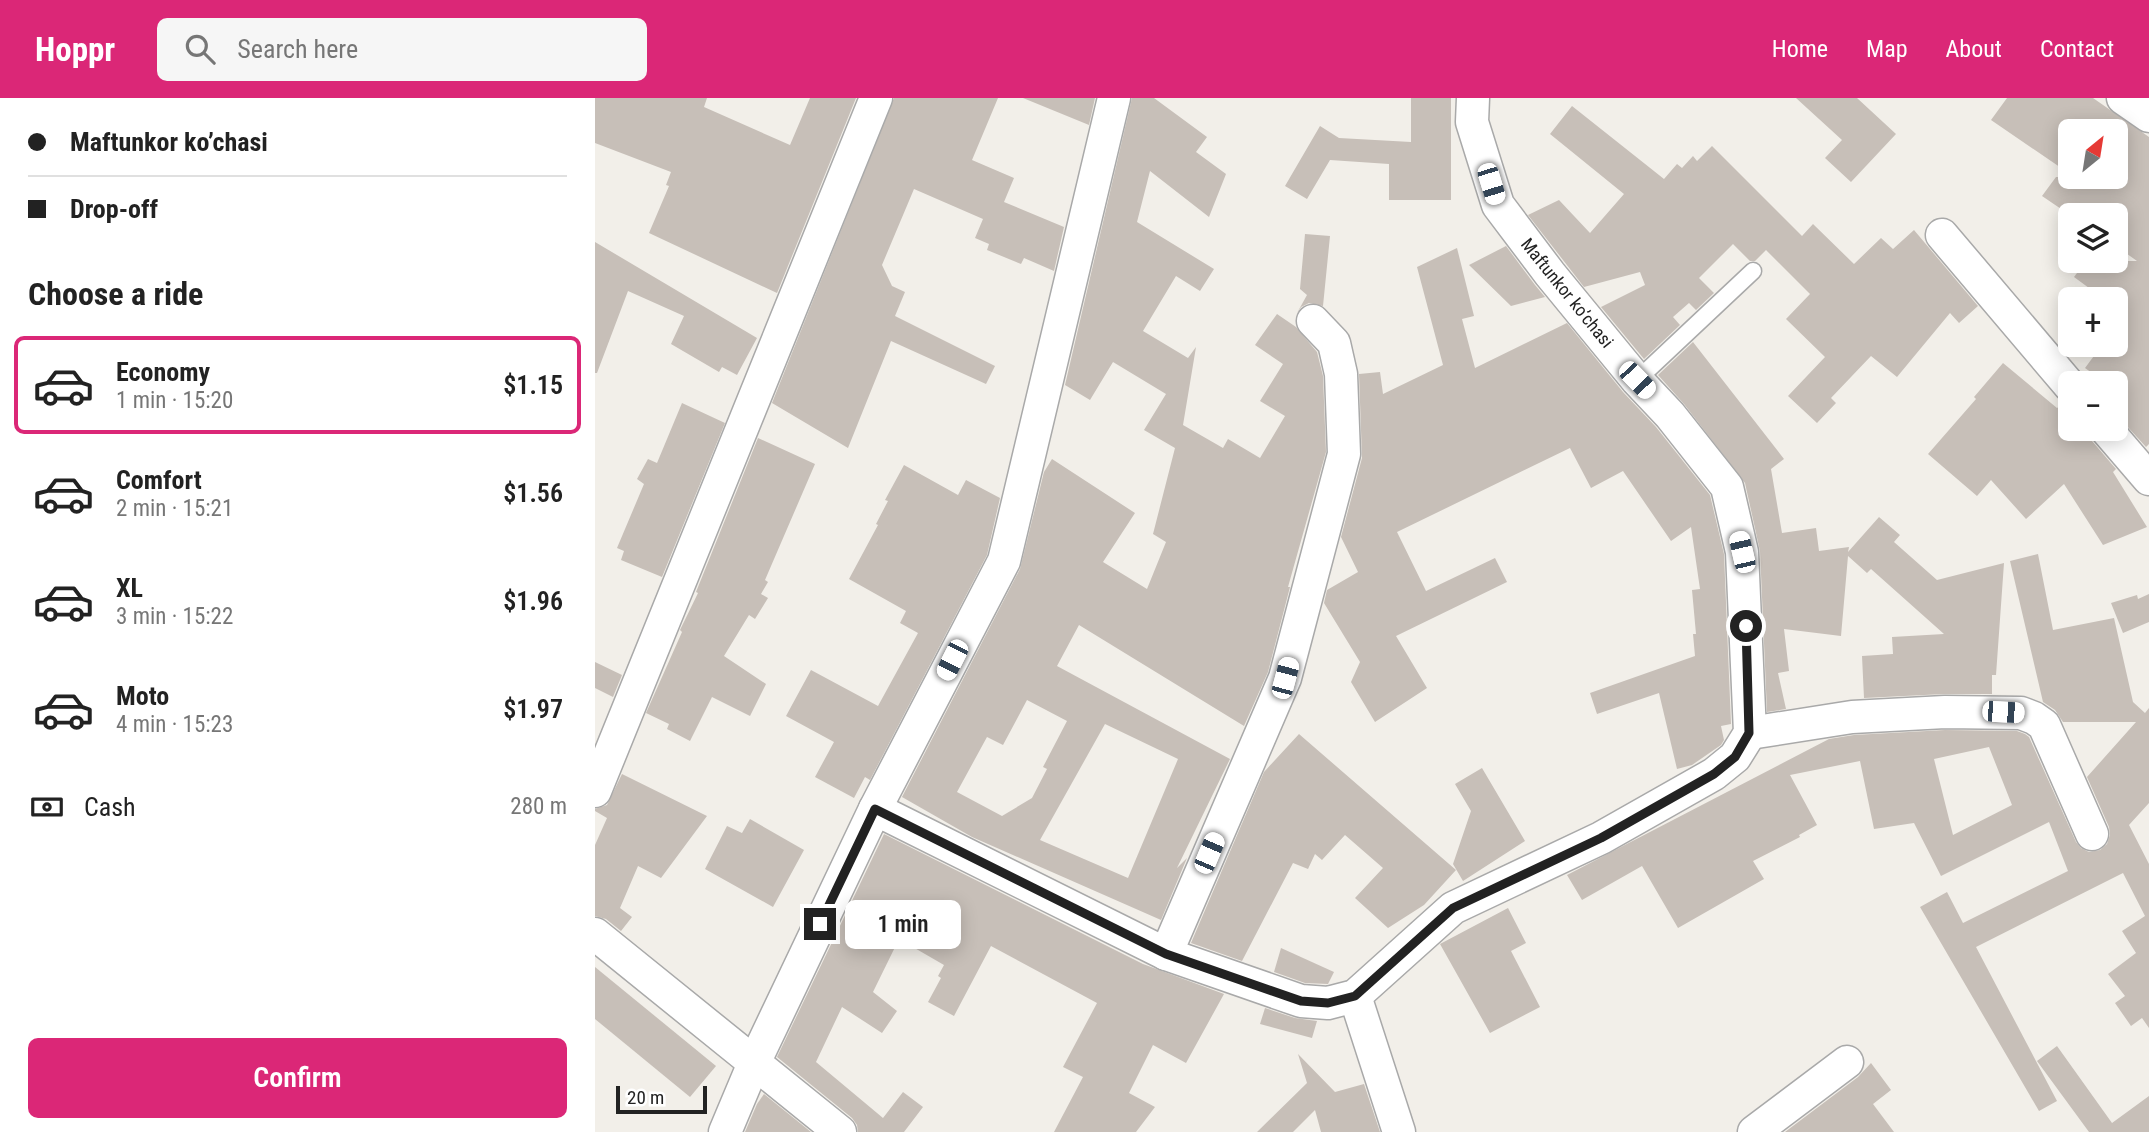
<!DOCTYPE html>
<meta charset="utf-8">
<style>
body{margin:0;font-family:"Roboto Condensed",sans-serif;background:#f6f6f6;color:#222;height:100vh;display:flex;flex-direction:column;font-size:26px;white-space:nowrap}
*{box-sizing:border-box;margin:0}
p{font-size:23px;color:#767676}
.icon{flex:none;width:38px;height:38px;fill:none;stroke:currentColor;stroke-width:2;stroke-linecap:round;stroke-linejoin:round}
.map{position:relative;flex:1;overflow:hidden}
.sheet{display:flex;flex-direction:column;background:#fff;width:595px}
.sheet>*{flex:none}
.top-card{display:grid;align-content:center;height:154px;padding:0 28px;background:#fff}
.needle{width:46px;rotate:30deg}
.tools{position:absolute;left:1463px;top:21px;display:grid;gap:14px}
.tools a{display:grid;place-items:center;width:70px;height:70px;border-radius:10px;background:#fff;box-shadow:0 4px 18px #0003;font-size:35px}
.scale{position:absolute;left:21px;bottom:18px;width:91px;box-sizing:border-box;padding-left:7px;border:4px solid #222;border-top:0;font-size:19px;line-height:24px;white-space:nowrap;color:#222;-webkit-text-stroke:5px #fff;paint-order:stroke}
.end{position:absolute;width:32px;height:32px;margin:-16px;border:9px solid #222;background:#fff;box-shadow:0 0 0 4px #fff}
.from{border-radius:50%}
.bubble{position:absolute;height:49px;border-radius:10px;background:#fff;box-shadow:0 4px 18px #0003;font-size:23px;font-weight:600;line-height:49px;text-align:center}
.car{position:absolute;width:21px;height:42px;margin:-21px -10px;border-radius:9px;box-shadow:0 0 5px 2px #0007;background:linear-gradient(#fff 24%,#345 0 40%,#fff 0 76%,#345 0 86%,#fff 0)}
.top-card b{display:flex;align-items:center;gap:24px;height:66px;font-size:26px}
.top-card b+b{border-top:2px solid #e0e0e0}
.top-card i{width:18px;height:18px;background:#222}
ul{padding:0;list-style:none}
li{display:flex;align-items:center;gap:21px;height:98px;margin:0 14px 10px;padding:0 14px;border:4px solid transparent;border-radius:10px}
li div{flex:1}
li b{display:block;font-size:26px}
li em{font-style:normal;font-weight:600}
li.selected{border-color:#db2777}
li>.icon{width:63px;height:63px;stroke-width:1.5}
h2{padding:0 28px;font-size:32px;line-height:84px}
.pay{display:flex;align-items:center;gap:18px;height:77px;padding:0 28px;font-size:26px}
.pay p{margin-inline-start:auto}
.primary-button{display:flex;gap:14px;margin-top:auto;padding:14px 28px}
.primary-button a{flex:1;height:80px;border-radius:10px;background:#db2777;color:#fff;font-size:28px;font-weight:600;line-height:80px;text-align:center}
header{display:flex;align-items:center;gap:42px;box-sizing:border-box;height:98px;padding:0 35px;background:#db2777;color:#fff}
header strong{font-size:33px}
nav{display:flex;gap:38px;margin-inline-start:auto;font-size:24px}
.search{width:490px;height:63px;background:#f6f6f6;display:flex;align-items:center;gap:18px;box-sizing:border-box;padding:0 24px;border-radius:10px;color:#767676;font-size:26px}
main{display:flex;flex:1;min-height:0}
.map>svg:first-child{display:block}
.building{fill:#c7bfb8;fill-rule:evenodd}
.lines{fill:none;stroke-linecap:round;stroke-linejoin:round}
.lane-casing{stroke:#a9a9a9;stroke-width:19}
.street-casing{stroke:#a9a9a9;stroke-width:35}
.lane{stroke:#fff;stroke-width:16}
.street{stroke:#fff;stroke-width:32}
.route{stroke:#222;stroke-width:9}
.labels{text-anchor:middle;stroke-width:6;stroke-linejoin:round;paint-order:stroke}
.street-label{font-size:18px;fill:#222;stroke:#fff}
</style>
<header>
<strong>Hoppr</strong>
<div class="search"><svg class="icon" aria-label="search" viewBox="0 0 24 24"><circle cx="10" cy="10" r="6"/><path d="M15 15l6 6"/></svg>Search here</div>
<nav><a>Home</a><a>Map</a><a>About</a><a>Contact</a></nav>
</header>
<main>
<section class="sheet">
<div class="top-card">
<b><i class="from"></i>Maftunkor ko’chasi</b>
<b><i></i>Drop-off</b>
</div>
<h2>Choose a ride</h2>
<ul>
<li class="selected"><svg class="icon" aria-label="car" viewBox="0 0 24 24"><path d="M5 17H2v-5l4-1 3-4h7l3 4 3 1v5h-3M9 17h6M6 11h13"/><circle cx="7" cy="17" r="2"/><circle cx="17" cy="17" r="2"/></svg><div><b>Economy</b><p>1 min · 15:20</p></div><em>$1.15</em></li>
<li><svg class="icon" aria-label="car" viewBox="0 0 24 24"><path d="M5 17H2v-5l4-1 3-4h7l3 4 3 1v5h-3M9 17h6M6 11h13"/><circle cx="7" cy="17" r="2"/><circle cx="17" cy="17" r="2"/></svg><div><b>Comfort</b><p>2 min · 15:21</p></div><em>$1.56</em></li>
<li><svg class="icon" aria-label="car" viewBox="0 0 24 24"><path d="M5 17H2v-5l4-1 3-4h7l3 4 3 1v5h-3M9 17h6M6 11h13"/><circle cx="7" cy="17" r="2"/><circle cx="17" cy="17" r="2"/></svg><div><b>XL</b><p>3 min · 15:22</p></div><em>$1.96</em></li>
<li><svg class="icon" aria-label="car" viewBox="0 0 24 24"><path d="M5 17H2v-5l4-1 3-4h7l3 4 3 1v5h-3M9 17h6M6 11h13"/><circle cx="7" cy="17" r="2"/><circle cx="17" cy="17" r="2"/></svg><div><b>Moto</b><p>4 min · 15:23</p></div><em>$1.97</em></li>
</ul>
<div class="pay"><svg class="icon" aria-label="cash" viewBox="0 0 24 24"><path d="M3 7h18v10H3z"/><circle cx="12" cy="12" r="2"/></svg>Cash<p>280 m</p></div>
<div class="primary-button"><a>Confirm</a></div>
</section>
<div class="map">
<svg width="1554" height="1034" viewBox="0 0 1554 1034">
<rect width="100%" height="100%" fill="#f2efe9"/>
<g class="building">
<polygon points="0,0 112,0 109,9 195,47 215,0 261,0 182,195 54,135 74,88 71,87 76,74 0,45"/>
<polygon points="299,0 403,0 377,62 419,80 409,104 469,129 459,173 429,160 426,166 392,152 394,146 380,140 388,121 319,91 287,167 297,188 310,194 300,218 400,268 391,286 296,243 253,350 177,305"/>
<polygon points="428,0 500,0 494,27"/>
<path d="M537,0H559L612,39L601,54L631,76L614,119L555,73L542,124L619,171L605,193L581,178L548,233L593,260L601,249L588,327L628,350L633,341L665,360L690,318L665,303L688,266L660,247L682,216L701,229L722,254L728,278L731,354L693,489H695L673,574L649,628L484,527L462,568L635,661L582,770L592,760L566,822L377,739L307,699L425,471L449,374L457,361L540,415L508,464L552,491L571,444L558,436L580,350L549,332L571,296L518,264L495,302L470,287ZM432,602L472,623L448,669L452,671L437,700L407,718L362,694L392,639L408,647ZM510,626L583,661L533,780L445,742Z"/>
<polygon points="816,0 856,0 856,102 794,102 794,66 735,62 712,101 690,88 725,28 744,40 816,44"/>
<polygon points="1201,0 1262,0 1301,36 1256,84 1230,60 1247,42"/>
<polygon points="1412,0 1498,0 1554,39 1554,346 1551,349 1521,316 1521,285 1511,285 1490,270 1507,247 1521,247 1521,201 1509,201 1479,179 1491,163 1542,163 1521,148 1521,117 1475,117 1447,98 1461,79 1521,79 1521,33 1475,33 1475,76 1396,22"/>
<polygon points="977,8 1069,81 1082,66 1087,70 1098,58 1102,63 1117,48 1207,138 1218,126 1259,166 1286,140 1298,151 1319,132 1383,208 1364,225 1355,215 1302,279 1276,258 1236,300 1241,305 1222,325 1193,298 1230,259 1191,221 1215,196 1171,152 1160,163 1155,163 1138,146 1104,180 1119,195 1101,212 1094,205 1078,219 1085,227 1049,261 1006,209 1050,187 1045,174 989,189 933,117 964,102 995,135 1029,96 955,36"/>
<polygon points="710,136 735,138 728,208 714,205 706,209 702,215 712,197 705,191"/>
<polygon points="0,144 162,240 142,277 127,269 124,274 76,246 89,218 33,193 2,275 0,275"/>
<polygon points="911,148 940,187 950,199 916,208 874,167"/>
<polygon points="862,150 879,218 867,221 880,270 972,225 1028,294 1061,329 1115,397 1129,456 1136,626 1126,628 1129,642 1126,647 1097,667 1082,671 1064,595 1002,616 995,595 1100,558 1098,536 1101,536 1097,492 1105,491 1096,429 1076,443 1028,373 996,390 975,350 802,434 831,493 900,460 912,484 801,538 832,590 780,624 756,584 765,564 729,505 732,492 763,474 746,439 767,360 764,276 785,274 788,296 848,267 822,169"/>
<polygon points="1098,244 1189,361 1176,371 1187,435 1221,430 1224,453 1254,449 1253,454 1284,419 1305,437 1299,444 1342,482 1409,465 1401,577 1397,577 1397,596 1349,596 1269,600 1267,558 1298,556 1297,539 1349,536 1276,471 1272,475 1253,458 1246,538 1189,531 1194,573 1183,575 1191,611 1172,614 1165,453 1150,385 1089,306 1063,277"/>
<polygon points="1408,265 1462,310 1469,305 1475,306 1475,331 1493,331 1497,343 1521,371 1518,374 1552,429 1508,447 1469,386 1431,421 1396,382 1382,398 1333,356 1381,301 1379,299"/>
<polygon points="87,305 130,325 67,479 26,462 29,453 22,450 49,386 42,381 53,361 62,365"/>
<polygon points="163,340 220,366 170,482 173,484 166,496 173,500 160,521 154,517 129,558 171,586 155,618 117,599 95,643 72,631 74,626 51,615 87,534 85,532 103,495 101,494"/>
<polygon points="309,367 363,397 371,382 405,400 392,457 275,682 270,679 259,700 220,679 239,644 191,618 216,572 283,608 323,535 305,525 311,513 254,481 283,427 281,426 293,403 290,402"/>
<path d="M1443,456L1458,532L1519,520L1538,604L1550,615L1554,610V705L1534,727L1554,766V930L1547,920L1536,928L1520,905L1530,898L1513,876L1541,855L1527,833L1550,818L1528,775L1381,849L1462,1003L1444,1013L1325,809L1352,794L1368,825L1473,773L1454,724L1346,778L1319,725L1279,731L1265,663L1195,677L1222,727L1204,737L1205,739L1158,763L1169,781L1083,830L1047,768L987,802L972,777L1234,641L1259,637L1350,632L1422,633L1430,636L1434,639L1481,744L1486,750L1494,754L1505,752L1512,746L1515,737L1514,729L1492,679L1541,624H1468L1460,612L1448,604L1415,463ZM1394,649L1417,707L1358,737L1339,661Z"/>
<polygon points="1554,496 1554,524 1528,535 1516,505 1542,497 1543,501"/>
<polygon points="0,564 27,577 18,599 0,590"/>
<polygon points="704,636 861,772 829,807 793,830 760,800 788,770 750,737 727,762 720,756 713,771 698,765 647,863 596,845 669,674"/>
<polygon points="887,670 930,743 868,783 858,766 876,713 860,686"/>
<polygon points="27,676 112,718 66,780 43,768 25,810 37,819 26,833 11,821 0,818 0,747 12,720 0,713 0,711 12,707"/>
<polygon points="155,721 209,752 178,809 110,771 132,728 147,735"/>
<polygon points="289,736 548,866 629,896 591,965 558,947 534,995 560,1009 541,1034 459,1034 488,979 468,969 502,905 396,848 359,918 333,904 346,880 343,878 349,867 304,841 278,894 302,913 287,935 247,909 221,964 288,1020 308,994 328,1009 309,1034 263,1034 262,1027 257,1020 182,959"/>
<polygon points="913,810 931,845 916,853 945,909 895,935 845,846"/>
<polygon points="686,850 739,874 733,886 710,885 679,874"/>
<polygon points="0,869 121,968 95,999 0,921"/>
<polygon points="670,910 700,920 722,923 717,940 665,926"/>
<polygon points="1462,948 1517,1025 1554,998 1554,1034 1494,1034 1442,963"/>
<polygon points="703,956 740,994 769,986 785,1034 726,1034 720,1012 698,1034 662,1034 712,985"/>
<polygon points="1276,965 1296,992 1278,1006 1299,1034 1190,1034 1263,979"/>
<polygon points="169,996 216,1034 150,1034 162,1006"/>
</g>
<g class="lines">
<defs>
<polyline id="lane" points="1042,282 1158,173"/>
<g id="street">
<polyline points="1528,0 1554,18"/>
<polyline points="1347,137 1475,288"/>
<polyline points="1511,331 1554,381"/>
<polyline points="1155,635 1257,619 1350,614 1426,615 1439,620 1449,627 1497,736"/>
<polyline points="0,693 281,0"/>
<polyline points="280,711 409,463 519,0"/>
<polyline points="0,836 245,1034"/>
<polyline points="571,856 690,580 749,356 746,276 739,245 718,223"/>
<polyline points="760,898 804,1034"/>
<polyline points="130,1034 159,965 280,711 571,856 706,903 733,905 760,898 858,810 1006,740 1119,676 1140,659 1155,635 1147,454 1132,389 1075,317 1042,282 955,176 903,107 877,24 878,0"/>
<polyline points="1159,1034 1252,964"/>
</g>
</defs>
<use href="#lane" class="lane-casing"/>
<use href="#street" class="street-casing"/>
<use href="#lane" class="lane"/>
<use href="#street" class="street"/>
</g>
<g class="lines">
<polyline class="route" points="225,826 280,711 571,856 706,903 733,905 760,898 858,810 1006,740 1119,676 1140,659 1154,635 1151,528"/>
</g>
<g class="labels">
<g class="street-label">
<text transform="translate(972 195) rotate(51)" y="6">Maftunkor ko’chasi</text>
</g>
</g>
</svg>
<div class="tools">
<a><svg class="needle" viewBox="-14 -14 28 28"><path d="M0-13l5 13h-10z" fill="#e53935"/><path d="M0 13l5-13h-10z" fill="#767676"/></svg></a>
<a><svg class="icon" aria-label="layers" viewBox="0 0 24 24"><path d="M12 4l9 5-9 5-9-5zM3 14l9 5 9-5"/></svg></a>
<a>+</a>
<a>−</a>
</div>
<div class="scale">20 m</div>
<i class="end from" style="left:1151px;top:528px"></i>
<i class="end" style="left:225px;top:826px"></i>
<div class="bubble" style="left:250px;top:802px;width:116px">1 min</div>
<i class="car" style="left:896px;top:86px;rotate:163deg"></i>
<i class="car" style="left:1042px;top:282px;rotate:136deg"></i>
<i class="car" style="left:1147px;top:454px;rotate:347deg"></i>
<i class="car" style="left:357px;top:562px;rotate:207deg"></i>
<i class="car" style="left:690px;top:580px;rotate:15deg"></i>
<i class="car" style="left:1408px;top:614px;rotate:93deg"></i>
<i class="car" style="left:614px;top:755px;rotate:23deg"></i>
</div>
</main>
